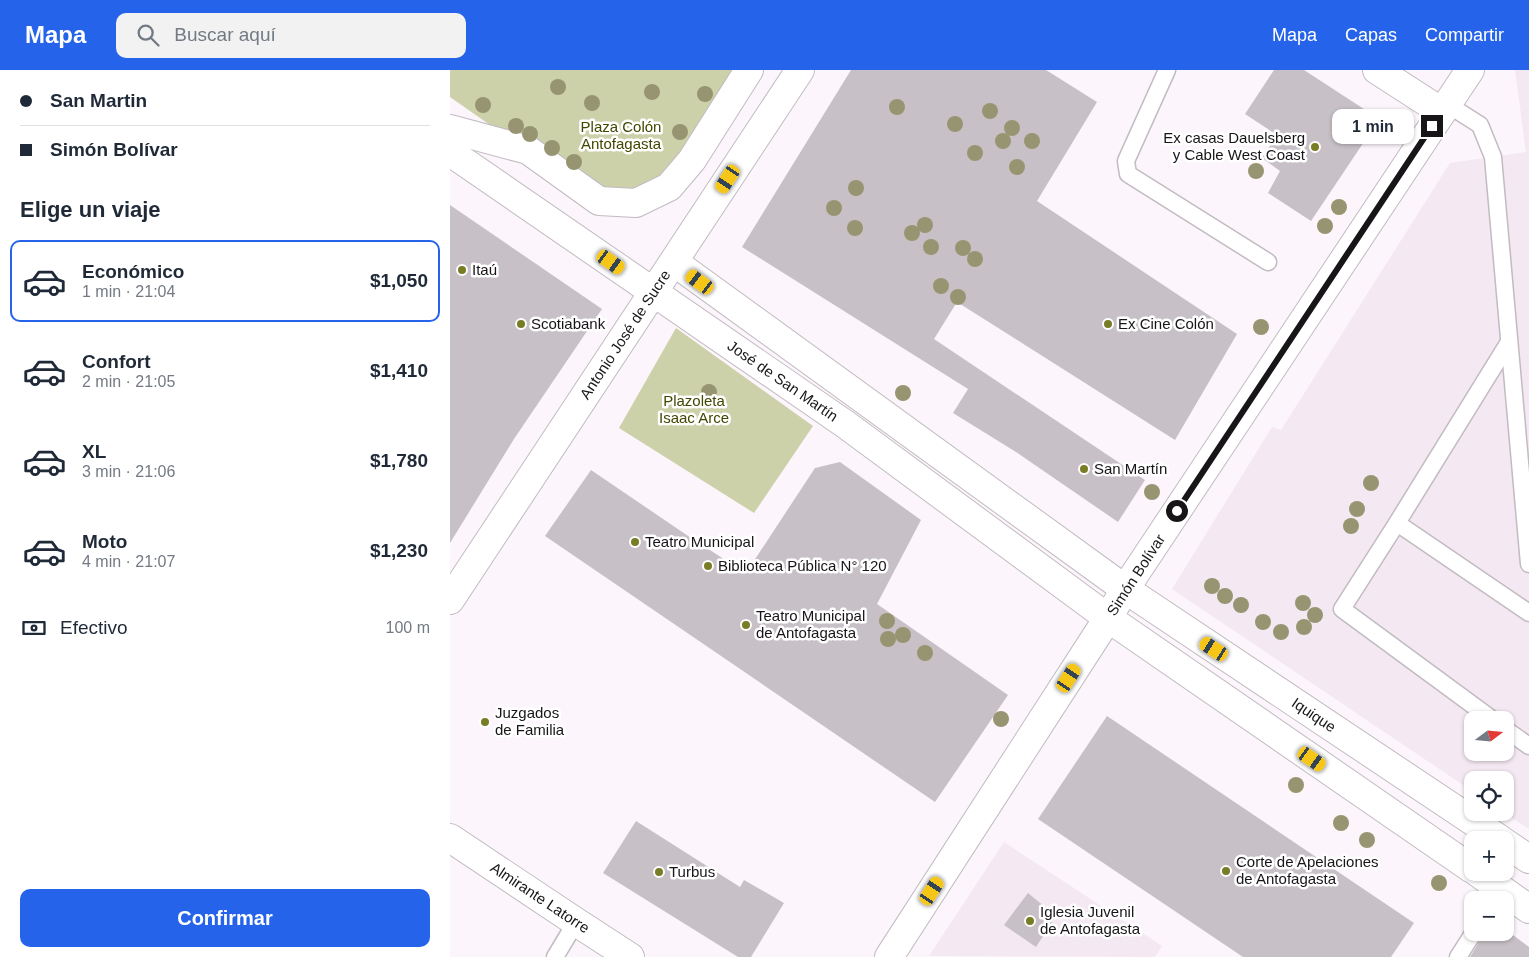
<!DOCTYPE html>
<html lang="es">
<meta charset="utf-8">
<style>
body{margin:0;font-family:Arial,sans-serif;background:#f2f2f3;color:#1f2937;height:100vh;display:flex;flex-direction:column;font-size:19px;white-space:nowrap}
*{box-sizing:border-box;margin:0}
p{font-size:16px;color:#747a83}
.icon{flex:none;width:28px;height:28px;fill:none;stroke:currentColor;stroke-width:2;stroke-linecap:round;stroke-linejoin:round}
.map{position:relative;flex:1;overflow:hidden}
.side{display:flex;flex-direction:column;background:#fff;width:450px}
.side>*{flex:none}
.hud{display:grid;align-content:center;height:110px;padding:0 20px;background:#fff}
.needle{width:32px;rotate:74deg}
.fabs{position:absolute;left:1014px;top:641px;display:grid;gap:10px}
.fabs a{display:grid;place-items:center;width:50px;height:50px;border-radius:10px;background:#fff;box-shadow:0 1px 4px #0004;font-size:25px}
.end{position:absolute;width:22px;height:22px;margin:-11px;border:6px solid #181518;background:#fff;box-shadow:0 0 0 2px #fff}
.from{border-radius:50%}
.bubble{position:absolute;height:35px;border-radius:10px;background:#fff;box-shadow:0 1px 4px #0004;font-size:16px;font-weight:800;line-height:35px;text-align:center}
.car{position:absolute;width:15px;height:30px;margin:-15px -8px;border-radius:6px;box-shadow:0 0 4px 1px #0007;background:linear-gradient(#f5c518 24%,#345 0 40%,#f5c518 0 76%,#345 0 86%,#f5c518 0)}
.hud b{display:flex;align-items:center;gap:18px;height:48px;font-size:19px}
.hud b+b{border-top:1px solid #e0e1e3}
.hud i{width:12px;height:12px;background:#1f2937}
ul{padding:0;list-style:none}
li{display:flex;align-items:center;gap:15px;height:82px;margin:0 10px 8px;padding:0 10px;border:2px solid transparent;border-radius:10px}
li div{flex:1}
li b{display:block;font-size:19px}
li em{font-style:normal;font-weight:800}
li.selected{border-color:#2563eb}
li>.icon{width:45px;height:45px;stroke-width:1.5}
h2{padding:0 20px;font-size:22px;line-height:60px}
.pay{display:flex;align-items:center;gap:12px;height:55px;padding:0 20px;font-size:19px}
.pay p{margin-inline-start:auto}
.cta{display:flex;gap:10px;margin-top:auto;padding:10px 20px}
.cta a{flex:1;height:58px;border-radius:10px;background:#2563eb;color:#fff;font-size:20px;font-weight:800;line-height:58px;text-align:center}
header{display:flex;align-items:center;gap:30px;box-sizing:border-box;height:70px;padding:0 25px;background:#2563eb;color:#fff}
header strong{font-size:24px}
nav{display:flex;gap:28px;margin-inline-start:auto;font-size:18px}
.search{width:350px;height:45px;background:#f2f2f3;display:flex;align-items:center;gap:12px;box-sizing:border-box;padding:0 18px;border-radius:10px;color:#747a83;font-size:19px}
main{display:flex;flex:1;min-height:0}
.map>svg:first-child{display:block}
.built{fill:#f4e8f3;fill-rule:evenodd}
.green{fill:#cdd1aa}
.building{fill:#c7c0c6}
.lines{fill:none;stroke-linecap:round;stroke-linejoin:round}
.service-casing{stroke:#c2bbc1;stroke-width:19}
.minor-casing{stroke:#c2bbc1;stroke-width:30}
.tertiary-casing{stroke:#c2bbc1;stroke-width:30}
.secondary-casing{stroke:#c2bbc1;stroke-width:30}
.service{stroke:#fff;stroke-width:16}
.minor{stroke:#fff;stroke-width:28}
.tertiary{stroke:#fff;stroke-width:28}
.secondary{stroke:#fff;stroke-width:28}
.tree{fill:#979571}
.route{stroke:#181518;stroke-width:6}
.poi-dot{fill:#777c25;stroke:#fff;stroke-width:2}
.labels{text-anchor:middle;stroke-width:5;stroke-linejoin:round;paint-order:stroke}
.park-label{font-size:15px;fill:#444700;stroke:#fff}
.poi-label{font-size:15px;fill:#181518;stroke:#fff;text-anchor:start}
.street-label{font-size:15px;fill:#181518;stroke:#fff}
</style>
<header>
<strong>Mapa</strong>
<div class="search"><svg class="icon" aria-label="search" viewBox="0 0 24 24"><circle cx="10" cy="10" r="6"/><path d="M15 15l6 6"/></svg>Buscar aquí</div>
<nav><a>Mapa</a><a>Capas</a><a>Compartir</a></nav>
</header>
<main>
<section class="side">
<div class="hud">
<b><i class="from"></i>San Martin</b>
<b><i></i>Simón Bolívar</b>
</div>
<h2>Elige un viaje</h2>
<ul>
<li class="selected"><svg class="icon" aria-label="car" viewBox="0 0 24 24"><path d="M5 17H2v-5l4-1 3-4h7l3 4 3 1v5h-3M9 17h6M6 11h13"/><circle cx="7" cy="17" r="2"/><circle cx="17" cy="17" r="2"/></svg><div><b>Económico</b><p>1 min · 21:04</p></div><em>$1,050</em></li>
<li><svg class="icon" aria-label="car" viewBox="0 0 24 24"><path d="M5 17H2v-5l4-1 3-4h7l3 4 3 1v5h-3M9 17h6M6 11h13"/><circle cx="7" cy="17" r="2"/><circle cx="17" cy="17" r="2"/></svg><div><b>Confort</b><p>2 min · 21:05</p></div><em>$1,410</em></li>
<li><svg class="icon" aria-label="car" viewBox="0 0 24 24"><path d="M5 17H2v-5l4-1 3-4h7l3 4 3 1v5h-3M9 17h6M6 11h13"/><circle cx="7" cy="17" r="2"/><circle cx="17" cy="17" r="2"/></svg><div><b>XL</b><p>3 min · 21:06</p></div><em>$1,780</em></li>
<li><svg class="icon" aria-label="car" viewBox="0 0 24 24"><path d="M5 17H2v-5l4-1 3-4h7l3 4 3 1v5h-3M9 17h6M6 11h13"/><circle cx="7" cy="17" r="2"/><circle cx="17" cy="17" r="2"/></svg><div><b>Moto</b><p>4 min · 21:07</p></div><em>$1,230</em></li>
</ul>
<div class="pay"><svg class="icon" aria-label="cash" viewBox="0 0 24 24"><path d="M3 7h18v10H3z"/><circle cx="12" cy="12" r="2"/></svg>Efectivo<p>100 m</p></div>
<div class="cta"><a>Confirmar</a></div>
</section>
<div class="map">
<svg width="1079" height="887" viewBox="0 0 1079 887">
<rect width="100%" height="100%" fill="#fcf5fb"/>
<g class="built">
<path d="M1065,0H1079V759L1054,743L1055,710H1022V721L722,519L822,357L831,360L1000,93L1076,82ZM1022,650H1055V682H1022Z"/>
<polygon points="554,772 712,876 705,887 479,886"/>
</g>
<g class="green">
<polygon points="0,0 300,0 219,117 149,131 0,27"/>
<polygon points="226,258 363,356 304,443 169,358"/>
</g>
<g class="building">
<polygon points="401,0 596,0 647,32 587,131 787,264 725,370 507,232 484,269 695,410 668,452 566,382 503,343 518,319 292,177"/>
<polygon points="824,0 854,0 917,41 928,51 861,151 818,123 830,101 812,88 827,65 795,44"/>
<polygon points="0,135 152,239 64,369 0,473"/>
<polygon points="390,392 471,450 427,534 558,625 485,732 95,466 141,400 244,470 296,503 365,398"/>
<polygon points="657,646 964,853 941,887 793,887 588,749"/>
<polygon points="186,751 290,817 294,810 334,833 301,887 288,887 153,803"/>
<polygon points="578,823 606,846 586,877 554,855"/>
<polygon points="1034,862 1059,862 1079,877 1079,887 1020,887 1032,867"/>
</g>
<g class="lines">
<defs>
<g id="service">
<polyline points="717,0 676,91 678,104 818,192"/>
<polyline points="997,34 1030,55 1043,87 1079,494"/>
<polyline points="947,453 1079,543"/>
<polyline points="1043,650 892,539 947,453 1059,272"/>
<polyline points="1055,659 1079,676"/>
<polyline points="105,887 126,852"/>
<polyline points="1008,887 1024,862"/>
</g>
<polyline id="minor" points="439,887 658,548 675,519"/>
<g id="tertiary">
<polyline points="927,0 992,42"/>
<polyline points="0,59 78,80 149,131 186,133 219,117 242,90 299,0"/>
<path id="s1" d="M0,82L395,354L658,548L1022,799"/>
<path id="s2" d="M224,192L675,519L1051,770"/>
<polyline points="675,519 1020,0"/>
<path id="s3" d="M0,530L350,0"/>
<polyline points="1055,773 1079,789"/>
<polyline points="1027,802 1079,839"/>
</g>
<g id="secondary">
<path id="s4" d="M0,768L126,852L180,887"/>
</g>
</defs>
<use href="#service" class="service-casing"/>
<use href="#minor" class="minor-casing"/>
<use href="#tertiary" class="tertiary-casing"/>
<use href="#secondary" class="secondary-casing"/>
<use href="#service" class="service"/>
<use href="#minor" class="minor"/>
<use href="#tertiary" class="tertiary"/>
<use href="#secondary" class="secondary"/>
</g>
<g class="tree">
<circle cx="108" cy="17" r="8"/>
<circle cx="202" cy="22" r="8"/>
<circle cx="255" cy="24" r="8"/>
<circle cx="142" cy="33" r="8"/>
<circle cx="33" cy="35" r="8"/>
<circle cx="447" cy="37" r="8"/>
<circle cx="540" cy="41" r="8"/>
<circle cx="505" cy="54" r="8"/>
<circle cx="66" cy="56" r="8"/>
<circle cx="562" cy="58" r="8"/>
<circle cx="230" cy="62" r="8"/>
<circle cx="80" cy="64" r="8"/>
<circle cx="553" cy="71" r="8"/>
<circle cx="582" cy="71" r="8"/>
<circle cx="102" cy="78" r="8"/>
<circle cx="525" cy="83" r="8"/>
<circle cx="124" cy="92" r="8"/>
<circle cx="567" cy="97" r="8"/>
<circle cx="806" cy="101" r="8"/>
<circle cx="406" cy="118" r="8"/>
<circle cx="889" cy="137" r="8"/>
<circle cx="384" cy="138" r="8"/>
<circle cx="475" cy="155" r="8"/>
<circle cx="875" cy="156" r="8"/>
<circle cx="405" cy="158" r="8"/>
<circle cx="462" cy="163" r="8"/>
<circle cx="481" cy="177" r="8"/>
<circle cx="513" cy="178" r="8"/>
<circle cx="525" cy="189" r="8"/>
<circle cx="491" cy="216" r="8"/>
<circle cx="508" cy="227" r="8"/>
<circle cx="811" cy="257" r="8"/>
<circle cx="259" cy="322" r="8"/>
<circle cx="453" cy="323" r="8"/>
<circle cx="921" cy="413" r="8"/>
<circle cx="702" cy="422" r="8"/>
<circle cx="907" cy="439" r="8"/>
<circle cx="901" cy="456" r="8"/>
<circle cx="762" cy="516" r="8"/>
<circle cx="775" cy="526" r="8"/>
<circle cx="853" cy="533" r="8"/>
<circle cx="791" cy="535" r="8"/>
<circle cx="865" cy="545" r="8"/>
<circle cx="437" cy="551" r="8"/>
<circle cx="813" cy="552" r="8"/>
<circle cx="854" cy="557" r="8"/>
<circle cx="831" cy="562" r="8"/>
<circle cx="453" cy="565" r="8"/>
<circle cx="438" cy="569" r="8"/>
<circle cx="475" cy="583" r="8"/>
<circle cx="551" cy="649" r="8"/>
<circle cx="846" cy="715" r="8"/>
<circle cx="891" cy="753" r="8"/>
<circle cx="917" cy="770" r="8"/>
<circle cx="989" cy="813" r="8"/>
</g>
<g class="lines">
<polyline class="route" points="727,441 982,56"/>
</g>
<g class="poi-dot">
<circle cx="865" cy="77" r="5"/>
<circle cx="12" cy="200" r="5"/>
<circle cx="71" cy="254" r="5"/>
<circle cx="658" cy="254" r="5"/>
<circle cx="634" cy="399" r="5"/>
<circle cx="185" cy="472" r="5"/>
<circle cx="258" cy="496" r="5"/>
<circle cx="296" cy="555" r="5"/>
<circle cx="35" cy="652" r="5"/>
<circle cx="776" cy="801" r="5"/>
<circle cx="209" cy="802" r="5"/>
<circle cx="580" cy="851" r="5"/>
</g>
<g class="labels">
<g class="park-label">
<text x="171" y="62">Plaza Colón<tspan x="171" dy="17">Antofagasta</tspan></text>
<text x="244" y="336">Plazoleta<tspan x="244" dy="17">Isaac Arce</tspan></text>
</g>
<g class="poi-label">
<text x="855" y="73" text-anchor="end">Ex casas Dauelsberg<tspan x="855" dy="17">y Cable West Coast</tspan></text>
<text x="22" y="205">Itaú</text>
<text x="81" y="259">Scotiabank</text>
<text x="668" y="259">Ex Cine Colón</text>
<text x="644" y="404">San Martín</text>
<text x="195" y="477">Teatro Municipal</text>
<text x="268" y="501">Biblioteca Pública N° 120</text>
<text x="306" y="551">Teatro Municipal<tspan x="306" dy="17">de Antofagasta</tspan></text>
<text x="45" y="648">Juzgados<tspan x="45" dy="17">de Familia</tspan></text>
<text x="786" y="797">Corte de Apelaciones<tspan x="786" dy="17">de Antofagasta</tspan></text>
<text x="219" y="807">Turbus</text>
<text x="590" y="847">Iglesia Juvenil<tspan x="590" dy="17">de Antofagasta</tspan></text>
</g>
<g class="street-label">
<text dy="5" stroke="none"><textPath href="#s3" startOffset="318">Antonio José de Sucre</textPath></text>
<text dy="5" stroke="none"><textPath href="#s1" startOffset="404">José de San Martín</textPath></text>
<text transform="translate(686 505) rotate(-57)" y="5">Simón Bolívar</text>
<text dy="5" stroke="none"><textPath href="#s2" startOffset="784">Iquique</textPath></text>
<text dy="5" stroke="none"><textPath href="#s4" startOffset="108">Almirante Latorre</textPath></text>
</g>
</g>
</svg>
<div class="fabs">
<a><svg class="needle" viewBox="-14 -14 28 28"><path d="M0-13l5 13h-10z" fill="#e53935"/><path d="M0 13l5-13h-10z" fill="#747a83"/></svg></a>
<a><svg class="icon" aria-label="locate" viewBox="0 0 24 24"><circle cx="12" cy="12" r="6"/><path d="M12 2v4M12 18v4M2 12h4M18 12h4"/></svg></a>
<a>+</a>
<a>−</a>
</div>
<i class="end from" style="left:727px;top:441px"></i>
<i class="end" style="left:982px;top:56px"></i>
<div class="bubble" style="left:882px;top:39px;width:82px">1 min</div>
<i class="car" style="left:278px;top:109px;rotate:213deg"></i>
<i class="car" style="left:161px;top:192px;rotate:125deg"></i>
<i class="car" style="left:250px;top:212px;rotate:306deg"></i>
<i class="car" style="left:764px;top:579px;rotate:303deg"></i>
<i class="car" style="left:619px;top:608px;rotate:33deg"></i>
<i class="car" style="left:862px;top:689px;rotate:125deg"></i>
<i class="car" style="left:482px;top:821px;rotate:33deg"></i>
</div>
</main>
